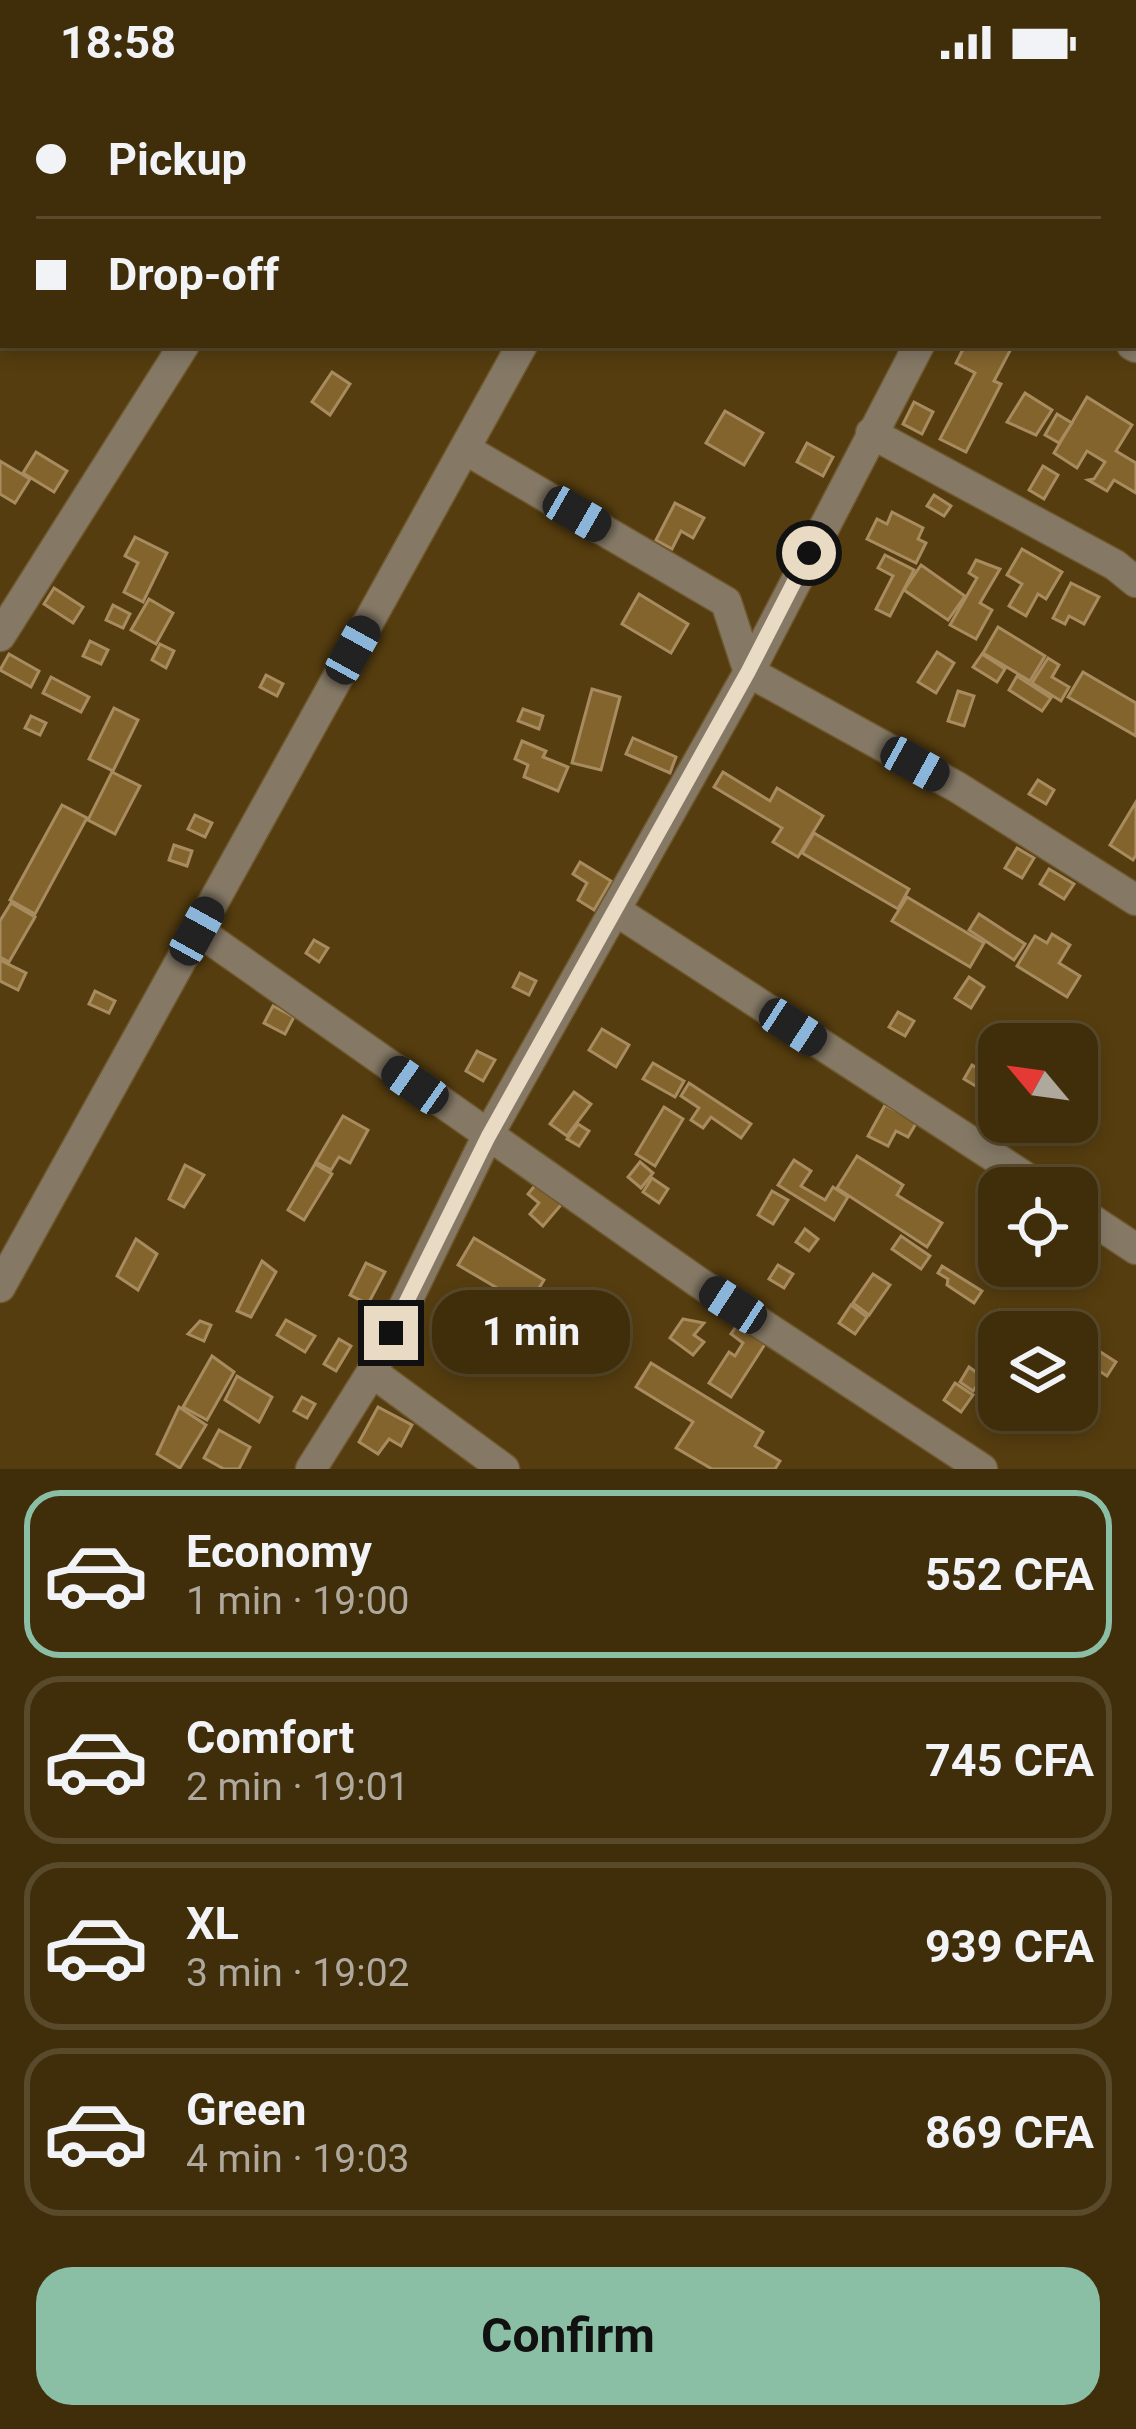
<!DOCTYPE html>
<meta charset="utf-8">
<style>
body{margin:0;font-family:Roboto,sans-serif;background:#473614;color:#f1f3f6;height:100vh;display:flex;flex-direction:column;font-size:45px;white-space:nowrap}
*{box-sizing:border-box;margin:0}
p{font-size:39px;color:#aea89d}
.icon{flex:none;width:66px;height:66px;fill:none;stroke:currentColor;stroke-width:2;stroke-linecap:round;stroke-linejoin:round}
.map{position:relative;height:1385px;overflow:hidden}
.panel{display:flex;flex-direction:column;background:#402e0b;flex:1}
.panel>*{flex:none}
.top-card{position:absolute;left:0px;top:0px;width:1137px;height:264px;box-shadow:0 6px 18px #0003,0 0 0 3px #594a2c;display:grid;align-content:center;height:264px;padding:0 36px;background:#402e0b}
.needle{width:78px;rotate:299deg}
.buttons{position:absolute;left:978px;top:939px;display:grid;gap:24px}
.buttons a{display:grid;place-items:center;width:120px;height:120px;border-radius:24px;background:#402e0b;box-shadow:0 6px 18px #0003,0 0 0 3px #594a2c;font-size:60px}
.end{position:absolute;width:54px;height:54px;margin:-27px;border:15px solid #e9dac3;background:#111;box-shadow:0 0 0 6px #111}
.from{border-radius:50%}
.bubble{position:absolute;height:84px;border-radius:36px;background:#402e0b;box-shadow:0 6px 18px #0003,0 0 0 3px #594a2c;font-size:39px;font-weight:700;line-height:84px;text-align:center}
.car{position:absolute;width:36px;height:72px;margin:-36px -18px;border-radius:15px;box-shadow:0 0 9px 3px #0007;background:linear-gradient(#222 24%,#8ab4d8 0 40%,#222 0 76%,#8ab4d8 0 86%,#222 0)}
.top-card b{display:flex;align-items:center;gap:42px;height:114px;font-size:45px}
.top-card b+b{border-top:3px solid #594a2c}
.top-card i{width:30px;height:30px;background:#f1f3f6}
ul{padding:21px 0 0;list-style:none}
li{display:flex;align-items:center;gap:36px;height:168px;margin:0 24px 18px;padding:0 12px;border:6px solid #594a2c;border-radius:36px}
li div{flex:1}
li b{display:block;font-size:45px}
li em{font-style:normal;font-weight:700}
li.active{border-color:#8abfa5}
li>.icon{width:108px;height:108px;stroke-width:1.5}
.cta{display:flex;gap:24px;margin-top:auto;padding:24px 36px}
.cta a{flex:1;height:138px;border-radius:36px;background:#8abfa5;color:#111;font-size:48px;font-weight:700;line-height:138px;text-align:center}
.status{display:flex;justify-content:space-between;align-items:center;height:84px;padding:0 60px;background:#402e0b;direction:ltr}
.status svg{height:33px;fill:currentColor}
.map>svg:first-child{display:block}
.building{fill:#83642d;stroke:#a88c60;stroke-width:3}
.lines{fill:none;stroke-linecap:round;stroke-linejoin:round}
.minor-casing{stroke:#70592f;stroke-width:33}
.minor{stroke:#857966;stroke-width:30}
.route{stroke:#e9dac3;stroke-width:15}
</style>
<div class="status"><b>18:58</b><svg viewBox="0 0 49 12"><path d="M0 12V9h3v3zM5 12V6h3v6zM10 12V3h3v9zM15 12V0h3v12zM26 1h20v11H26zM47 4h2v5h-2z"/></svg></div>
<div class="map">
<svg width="1136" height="1385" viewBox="0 0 1136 1385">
<rect width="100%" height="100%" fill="#553d0f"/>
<g class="building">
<polygon points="965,261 1012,263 994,297 1001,300 966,368 940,355 975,289 956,279"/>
<polygon points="332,288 350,300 330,331 312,318"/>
<polygon points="1025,309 1052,326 1036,351 1007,338"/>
<polygon points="1087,313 1132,341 1116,367 1136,379 1136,409 1114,396 1107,407 1088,396 1094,395 1105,378 1087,367 1077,384 1054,369"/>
<polygon points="914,318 933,328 922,350 903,340"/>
<polygon points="725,327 763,349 744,381 706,359"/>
<polygon points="1057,330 1072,339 1059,359 1045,351"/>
<polygon points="807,359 833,373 823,392 797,378"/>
<polygon points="36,368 67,387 54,408 23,389"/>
<polygon points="0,377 30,395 15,419 0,410"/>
<polygon points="1043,382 1058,391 1044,415 1029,406"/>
<polygon points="934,411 951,422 944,432 927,422"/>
<polygon points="675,419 704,434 693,454 681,447 672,465 656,456"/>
<polygon points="892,428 923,444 918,455 926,459 916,479 867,455 877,435 887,440"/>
<polygon points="135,453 167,469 143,518 124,508 138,479 125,472"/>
<polygon points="1022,465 1062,488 1046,515 1038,510 1026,532 1009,522 1022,500 1007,491"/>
<polygon points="885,471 914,486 890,532 876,525 893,492 878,484"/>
<polygon points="976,476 1000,485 980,519 992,526 976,555 950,541 977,494 969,489"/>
<polygon points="921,481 965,512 948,536 904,506"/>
<polygon points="1071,499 1099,513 1084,540 1069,532 1065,540 1053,534"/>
<polygon points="54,504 83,523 73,539 44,520"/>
<polygon points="639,510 688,540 671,569 622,540"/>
<polygon points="149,515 173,529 156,560 131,546"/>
<polygon points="113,521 130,530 123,544 106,536"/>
<polygon points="998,543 1045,572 1030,597 983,569"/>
<polygon points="90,557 108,566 101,580 83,572"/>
<polygon points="160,560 174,567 166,584 152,576"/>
<polygon points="937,568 954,579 936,609 918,598"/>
<polygon points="9,570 39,587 31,603 0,586"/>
<polygon points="982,570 1005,585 997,598 973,583"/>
<polygon points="1048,574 1059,581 1052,593 1069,603 1061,617 1032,599"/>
<polygon points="1083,588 1136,619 1136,652 1068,613"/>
<polygon points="266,591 283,600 277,612 260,603"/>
<polygon points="1017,592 1051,614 1042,627 1009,606"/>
<polygon points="51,593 89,613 81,628 43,609"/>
<polygon points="592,605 620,613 601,686 572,679"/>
<polygon points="958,607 974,612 964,642 948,637"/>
<polygon points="114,624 138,636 113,687 89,675"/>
<polygon points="523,625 543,632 539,645 518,637"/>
<polygon points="31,632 46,639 40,651 25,644"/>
<polygon points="633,654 676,673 670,689 626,670"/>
<polygon points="522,657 546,667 543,673 568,683 558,707 524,693 528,681 515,675"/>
<polygon points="112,688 140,702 115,750 88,736"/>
<polygon points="723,688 770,717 777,704 823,732 798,773 773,758 782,744 714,703"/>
<polygon points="1038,696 1054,706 1046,720 1029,710"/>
<polygon points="1136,718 1136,771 1133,776 1110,761"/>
<polygon points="62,721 87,734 35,830 10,816"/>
<polygon points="195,731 212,739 205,753 188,745"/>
<polygon points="814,749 909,805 898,825 802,769"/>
<polygon points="174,761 192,767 187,782 169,776"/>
<polygon points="1017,764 1034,774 1022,794 1005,784"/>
<polygon points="580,778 611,797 594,826 578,816 587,799 573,790"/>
<polygon points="1049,785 1074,800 1064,815 1040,800"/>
<polygon points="907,813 984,859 970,883 892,837"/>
<polygon points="11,819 35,833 9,878 0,873 0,837"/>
<polygon points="979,830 1025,860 1014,876 969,846"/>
<polygon points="1052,850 1070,861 1059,879 1080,892 1067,913 1017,882 1035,852 1047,859"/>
<polygon points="314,856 328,864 319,878 306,869"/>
<polygon points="0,876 26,889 18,906 0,897"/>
<polygon points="520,889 536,897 529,911 513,903"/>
<polygon points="969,893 984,903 971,924 955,914"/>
<polygon points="95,907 115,917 109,929 89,920"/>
<polygon points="273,922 294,933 285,950 264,939"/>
<polygon points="898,928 914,937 905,952 889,943"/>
<polygon points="602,945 629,961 616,983 589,966"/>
<polygon points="477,967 495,976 483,997 466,987"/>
<polygon points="653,979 684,997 675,1013 643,995"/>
<polygon points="972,981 987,990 979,1004 964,995"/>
<polygon points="689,999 751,1040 741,1054 711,1033 703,1044 691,1036 699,1024 681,1012"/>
<polygon points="574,1008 591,1020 567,1052 550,1040"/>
<polygon points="902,1020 921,1031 908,1053 896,1047 888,1062 868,1052 885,1021 898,1028"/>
<polygon points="664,1023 683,1035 655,1082 636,1070"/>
<polygon points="343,1032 368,1046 350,1079 339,1073 331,1086 316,1078"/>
<polygon points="578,1040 589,1047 579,1062 567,1055"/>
<polygon points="857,1072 903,1101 897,1111 942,1139 927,1163 837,1104"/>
<polygon points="794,1076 811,1087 801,1102 825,1116 833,1103 848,1113 834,1136 778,1101"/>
<polygon points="640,1078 653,1089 641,1104 628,1093"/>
<polygon points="315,1080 332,1090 304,1136 288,1126"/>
<polygon points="185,1081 204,1091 184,1123 169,1115"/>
<polygon points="541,1094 566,1115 543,1142 530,1130 539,1119 528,1110"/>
<polygon points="652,1094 668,1105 659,1119 643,1108"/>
<polygon points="772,1107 788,1116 773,1140 758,1131"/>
<polygon points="805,1145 818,1155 809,1167 796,1158"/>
<polygon points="901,1152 930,1172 921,1185 892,1165"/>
<polygon points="474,1154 544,1196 528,1222 458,1181"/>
<polygon points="136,1155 157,1170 138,1206 117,1192"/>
<polygon points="262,1177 276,1188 251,1233 237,1227"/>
<polygon points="366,1179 385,1188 368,1220 350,1211"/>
<polygon points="778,1181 793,1190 784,1204 769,1195"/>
<polygon points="942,1182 982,1207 974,1219 947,1201 948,1195 938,1189"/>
<polygon points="873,1190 890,1201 869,1231 853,1219"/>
<polygon points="851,1221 867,1233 855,1250 839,1239"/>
<polygon points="524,1225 579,1260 570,1275 542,1257 537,1265 522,1255 530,1244 517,1236"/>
<polygon points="1000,1226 1036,1244 1035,1248 999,1248 999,1257 988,1252"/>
<polygon points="1041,1226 1071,1243 1068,1248 1043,1248 1031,1241"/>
<polygon points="683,1235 704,1239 694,1251 704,1258 693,1271 670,1254"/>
<polygon points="286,1236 315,1252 305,1268 277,1251"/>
<polygon points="200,1237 211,1241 204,1257 188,1250"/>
<polygon points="739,1238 767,1257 731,1313 709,1299 729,1268 735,1272 743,1259 731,1250"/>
<polygon points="591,1250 620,1271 611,1283 583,1262"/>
<polygon points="339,1255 351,1262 336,1287 324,1280"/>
<polygon points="1085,1258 1116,1278 1107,1292 1077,1273"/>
<polygon points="212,1272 234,1288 207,1336 183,1323"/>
<polygon points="651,1279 763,1348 755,1362 780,1377 775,1385 712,1385 676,1364 693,1338 636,1303"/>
<polygon points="969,1283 983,1293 973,1307 960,1298"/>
<polygon points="237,1292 272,1313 259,1338 225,1316"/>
<polygon points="955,1299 973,1311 961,1328 944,1316"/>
<polygon points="302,1313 315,1320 307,1334 294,1327"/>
<polygon points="179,1323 206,1341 180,1384 157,1370"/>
<polygon points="378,1323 412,1341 401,1362 389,1355 378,1370 359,1358"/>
<polygon points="219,1346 250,1363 239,1385 224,1385 204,1374"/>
</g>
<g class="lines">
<defs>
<g id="minor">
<polyline points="344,3 346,0"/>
<polyline points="665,3 667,0"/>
<polyline points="1059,3 1060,0"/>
<polyline points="1134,181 1136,182"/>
<polyline points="1132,261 1136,263"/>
<polyline points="871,349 1115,481 1136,498"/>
<polyline points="465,365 726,518 749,588 957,703 1136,816"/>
<polyline points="0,552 184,261"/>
<polyline points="615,826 1042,1104"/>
<polyline points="197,846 698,1198 982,1385"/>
<polyline points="1077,1126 1136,1165"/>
<polyline points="0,1203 522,261"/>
<polyline points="372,1288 504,1385"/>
<polyline points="311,1385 372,1288 487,1053 749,588 919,261"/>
</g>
</defs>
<use href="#minor" class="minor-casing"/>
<use href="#minor" class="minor"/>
</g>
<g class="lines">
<polyline class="route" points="391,1249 488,1053 748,588 809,469"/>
</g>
</svg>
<div class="buttons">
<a><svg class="needle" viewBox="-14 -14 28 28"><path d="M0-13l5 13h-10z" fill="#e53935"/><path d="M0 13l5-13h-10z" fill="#aea89d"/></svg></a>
<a><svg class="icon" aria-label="locate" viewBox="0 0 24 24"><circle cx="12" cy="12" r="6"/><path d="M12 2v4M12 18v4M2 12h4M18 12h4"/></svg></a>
<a><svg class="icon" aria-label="layers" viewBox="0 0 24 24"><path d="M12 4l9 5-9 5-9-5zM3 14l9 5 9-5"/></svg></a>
</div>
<i class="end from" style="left:809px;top:469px"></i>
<i class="end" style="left:391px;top:1249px"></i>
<div class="bubble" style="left:432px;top:1206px;width:198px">1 min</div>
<i class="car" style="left:577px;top:430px;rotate:120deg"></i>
<i class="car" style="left:353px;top:566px;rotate:29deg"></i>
<i class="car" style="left:915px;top:680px;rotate:119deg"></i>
<i class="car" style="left:197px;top:847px;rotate:29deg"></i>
<i class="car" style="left:793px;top:943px;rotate:123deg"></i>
<i class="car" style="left:415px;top:1001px;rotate:305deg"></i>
<i class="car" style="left:733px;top:1221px;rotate:303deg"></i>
<div class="top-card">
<b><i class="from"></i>Pickup</b>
<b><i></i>Drop-off</b>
</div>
</div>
<section class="panel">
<ul>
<li class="active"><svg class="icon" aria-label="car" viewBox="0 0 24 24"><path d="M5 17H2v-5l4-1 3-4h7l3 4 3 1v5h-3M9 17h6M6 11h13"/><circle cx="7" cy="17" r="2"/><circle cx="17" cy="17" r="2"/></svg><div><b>Economy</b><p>1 min · 19:00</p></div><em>552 CFA</em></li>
<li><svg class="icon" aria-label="car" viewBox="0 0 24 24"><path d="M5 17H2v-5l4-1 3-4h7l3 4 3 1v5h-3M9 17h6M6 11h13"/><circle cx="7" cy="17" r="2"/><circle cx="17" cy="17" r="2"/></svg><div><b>Comfort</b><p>2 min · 19:01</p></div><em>745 CFA</em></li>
<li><svg class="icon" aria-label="car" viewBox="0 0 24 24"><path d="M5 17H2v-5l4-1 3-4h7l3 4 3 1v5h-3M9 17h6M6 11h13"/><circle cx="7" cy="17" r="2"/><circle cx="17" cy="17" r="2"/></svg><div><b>XL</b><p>3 min · 19:02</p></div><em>939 CFA</em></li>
<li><svg class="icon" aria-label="car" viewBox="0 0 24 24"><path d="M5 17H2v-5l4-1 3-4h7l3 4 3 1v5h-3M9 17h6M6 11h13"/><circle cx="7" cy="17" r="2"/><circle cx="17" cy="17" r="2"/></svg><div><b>Green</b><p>4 min · 19:03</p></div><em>869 CFA</em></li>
</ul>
<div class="cta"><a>Confirm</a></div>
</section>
